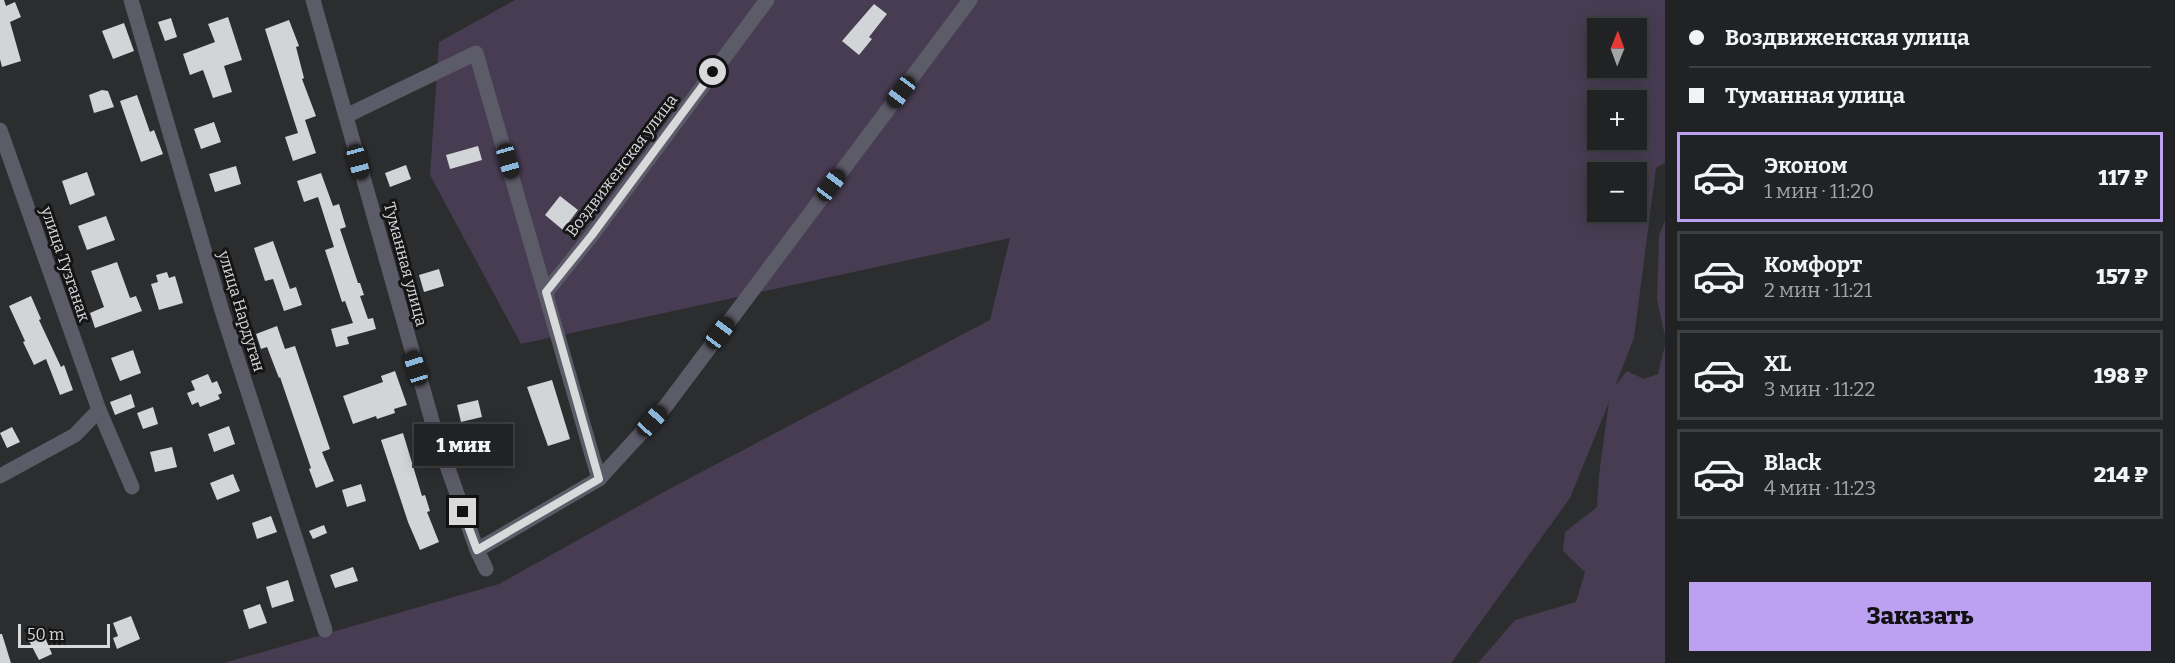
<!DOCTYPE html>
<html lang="ru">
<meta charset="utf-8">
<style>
body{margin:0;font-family:Bitter,serif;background:#292a2b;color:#f1f3f6;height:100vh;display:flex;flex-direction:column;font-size:22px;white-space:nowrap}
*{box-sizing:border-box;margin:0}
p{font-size:20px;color:#a2a4a6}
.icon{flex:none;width:33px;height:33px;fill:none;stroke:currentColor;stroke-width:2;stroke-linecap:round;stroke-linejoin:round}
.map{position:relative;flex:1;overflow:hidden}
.side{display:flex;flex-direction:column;background:#212223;width:510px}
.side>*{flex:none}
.banner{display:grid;align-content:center;height:132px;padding:0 24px;background:#212223}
.needle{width:39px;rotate:1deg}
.controls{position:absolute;left:1587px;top:18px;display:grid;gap:12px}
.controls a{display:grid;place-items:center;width:60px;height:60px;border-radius:0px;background:#212223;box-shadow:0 3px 15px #0003,0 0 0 2px #3e3f41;font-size:30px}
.scale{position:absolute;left:18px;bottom:15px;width:92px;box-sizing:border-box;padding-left:6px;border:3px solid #d8d9db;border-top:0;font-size:16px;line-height:21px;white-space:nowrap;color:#d8d9db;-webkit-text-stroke:4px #151516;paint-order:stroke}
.end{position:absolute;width:27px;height:27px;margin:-14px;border:8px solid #d8d9db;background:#111;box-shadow:0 0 0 3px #111}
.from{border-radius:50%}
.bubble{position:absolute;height:42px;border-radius:0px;background:#212223;box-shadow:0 3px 15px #0003,0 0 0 2px #3e3f41;font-size:20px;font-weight:800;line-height:42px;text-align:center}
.car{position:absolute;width:18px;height:36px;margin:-18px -9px;border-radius:8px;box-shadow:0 0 4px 2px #0007;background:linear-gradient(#222 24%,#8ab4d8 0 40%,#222 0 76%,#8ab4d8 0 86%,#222 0)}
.banner b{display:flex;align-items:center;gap:21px;height:57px;font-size:22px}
.banner b+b{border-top:2px solid #3e3f41}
.banner i{width:15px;height:15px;background:#f1f3f6}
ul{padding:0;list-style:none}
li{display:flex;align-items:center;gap:18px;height:90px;margin:0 12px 9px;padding:0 12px;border:3px solid #3e3f41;border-radius:0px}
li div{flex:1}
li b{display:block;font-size:22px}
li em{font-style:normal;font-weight:800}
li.on{border-color:#bca0f2}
li>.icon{width:54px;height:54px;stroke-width:1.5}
.cta{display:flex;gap:12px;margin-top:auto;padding:12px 24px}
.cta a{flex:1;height:69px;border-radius:0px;background:#bca0f2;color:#111;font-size:24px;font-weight:800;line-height:69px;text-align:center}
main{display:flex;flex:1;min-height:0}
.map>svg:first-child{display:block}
.green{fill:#483c52;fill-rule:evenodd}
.building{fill:#d2d5d8}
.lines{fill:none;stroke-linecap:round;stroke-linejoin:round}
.minor{stroke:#5c5b68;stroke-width:15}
.route{stroke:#d8d9db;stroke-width:8}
.labels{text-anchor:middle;stroke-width:6;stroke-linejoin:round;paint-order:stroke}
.street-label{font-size:16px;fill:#d8d9db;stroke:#151516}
</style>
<main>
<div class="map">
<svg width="1665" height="663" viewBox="0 0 1665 663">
<rect width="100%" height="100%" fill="#2c2d2f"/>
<g class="green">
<path d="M515,0H1665V163L1656,168L1634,338L1615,386L1627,371L1644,379L1658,374L1665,345V663H1478L1515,620L1576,602L1585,572L1563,551L1565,532L1597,507L1599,475L1609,402L1570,498L1451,663H224L499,584L671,488L990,320L1010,238L521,344L430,175L439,42ZM1598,28H1636V68H1598ZM1598,100H1636V140H1598ZM1598,172H1636V212H1598Z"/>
<polygon points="1665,221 1665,336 1657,300 1659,236"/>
</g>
<g class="building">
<polygon points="0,0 4,0 6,6 15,2 21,17 10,22 21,61 2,67 0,59"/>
<polygon points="874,4 887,14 869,37 872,39 859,55 842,41"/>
<polygon points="228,17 242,60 224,66 232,92 213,98 203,70 190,75 183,54 215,42 208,24"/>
<polygon points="171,18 177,37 165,41 158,22"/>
<polygon points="289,20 299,46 296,47 304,78 302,79 316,116 305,120 316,153 293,161 285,137 298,133 265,29"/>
<polygon points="124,23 134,51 113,59 102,31"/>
<polygon points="102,90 108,91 114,107 94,113 89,95"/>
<polygon points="137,95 150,132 154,130 163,154 141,162 120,101"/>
<polygon points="214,122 221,142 201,149 194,129"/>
<polygon points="478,146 482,160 450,169 446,155"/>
<polygon points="406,165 411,179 390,187 385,173"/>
<polygon points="236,166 241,184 215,192 209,174"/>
<polygon points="87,172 95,195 70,205 62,181"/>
<polygon points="321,173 333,206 339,204 346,227 340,229 358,283 360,283 364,295 360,296 368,319 373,318 376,329 347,337 349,344 336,347 331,329 353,323 345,301 342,302 325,250 334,247 318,197 304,202 297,181"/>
<polygon points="560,196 578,210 563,230 545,215"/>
<polygon points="106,216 115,240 87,250 78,226"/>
<polygon points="273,241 290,289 296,287 302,305 284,311 273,279 265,281 254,248"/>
<polygon points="117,262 130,298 136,296 142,311 95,328 90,313 104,307 91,271"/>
<polygon points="439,269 444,286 424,292 419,275"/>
<polygon points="167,272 169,278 175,276 183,303 159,310 151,284 158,282 156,275"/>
<polygon points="31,296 41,319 39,320 61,367 64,365 73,390 60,395 46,359 34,365 23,342 25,341 9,306"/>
<polygon points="277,326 285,349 295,346 330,449 322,452 334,481 316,488 309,469 311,468 280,377 279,378 267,347 261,349 256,334"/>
<polygon points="133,350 141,373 120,381 111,358"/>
<polygon points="395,371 407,405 394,409 395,413 377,419 376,416 353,424 343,396 383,382 381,376"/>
<polygon points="208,374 212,383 217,381 222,393 218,395 220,399 200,407 198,402 192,405 187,393 195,390 191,381"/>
<polygon points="552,380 570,439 548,446 527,387"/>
<polygon points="131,394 135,407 115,415 110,402"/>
<polygon points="478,400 482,417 461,422 457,405"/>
<polygon points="153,407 158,424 143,429 137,413"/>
<polygon points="229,426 235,444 214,452 208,434"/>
<polygon points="12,427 20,442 7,448 0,433"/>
<polygon points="403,433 422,496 425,495 430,511 427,512 439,542 420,550 408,522 381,440"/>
<polygon points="172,447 177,467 155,472 150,452"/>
<polygon points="233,474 240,491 217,500 210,483"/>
<polygon points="361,484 366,501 347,507 342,490"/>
<polygon points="271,516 277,532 257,539 252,523"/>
<polygon points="324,525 327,533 313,539 309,531"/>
<polygon points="353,567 358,581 335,588 330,575"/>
<polygon points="288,580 294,601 272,608 266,587"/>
<polygon points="260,604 267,623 249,629 243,610"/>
<polygon points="131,616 140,639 117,649 113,638 118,636 113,623"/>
<polygon points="0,634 2,634 11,663 0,663"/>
<polygon points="44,635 52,654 39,660 29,641"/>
</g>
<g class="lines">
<g class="minor">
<polyline points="131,0 222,311 325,630"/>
<polyline points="313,0 436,435 477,550 486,569"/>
<polyline points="346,116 476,53 599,479 477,550"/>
<polyline points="0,130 99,410 132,487"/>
<polyline points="546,292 592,235 767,0"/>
<polyline points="0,476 75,435 99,410"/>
<polyline points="599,479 665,407 970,0"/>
</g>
</g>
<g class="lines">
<polyline class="route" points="463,512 477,550 599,479 546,292 592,235 713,72"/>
</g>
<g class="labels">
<g class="street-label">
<text transform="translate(621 165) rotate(-53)" y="6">Воздвиженская улица</text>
<text transform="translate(66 264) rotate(71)" y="6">улица Тузганак</text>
<text transform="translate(406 264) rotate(75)" y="6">Туманная улица</text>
<text transform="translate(242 311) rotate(73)" y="6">улица Нардуган</text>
</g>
</g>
</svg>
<div class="controls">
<a><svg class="needle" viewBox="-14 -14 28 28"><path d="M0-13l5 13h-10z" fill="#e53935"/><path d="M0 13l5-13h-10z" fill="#a2a4a6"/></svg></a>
<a>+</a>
<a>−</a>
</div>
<div class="scale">50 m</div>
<i class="end from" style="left:713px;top:72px"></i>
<i class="end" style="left:463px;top:512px"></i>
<div class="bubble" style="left:414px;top:424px;width:99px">1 мин</div>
<i class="car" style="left:901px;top:92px;rotate:217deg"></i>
<i class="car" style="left:508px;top:161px;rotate:164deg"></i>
<i class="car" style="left:358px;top:162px;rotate:165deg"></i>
<i class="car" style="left:831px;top:185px;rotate:37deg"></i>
<i class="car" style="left:720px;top:333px;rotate:37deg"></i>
<i class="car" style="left:416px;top:368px;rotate:343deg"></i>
<i class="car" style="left:652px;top:421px;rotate:42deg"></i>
</div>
<section class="side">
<div class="banner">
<b><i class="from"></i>Воздвиженская улица</b>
<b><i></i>Туманная улица</b>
</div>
<ul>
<li class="on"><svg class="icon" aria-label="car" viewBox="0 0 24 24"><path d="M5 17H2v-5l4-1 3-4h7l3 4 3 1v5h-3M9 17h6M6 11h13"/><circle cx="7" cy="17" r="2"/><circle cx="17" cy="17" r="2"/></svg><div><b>Эконом</b><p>1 мин · 11:20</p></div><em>117 ₽</em></li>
<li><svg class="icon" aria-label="car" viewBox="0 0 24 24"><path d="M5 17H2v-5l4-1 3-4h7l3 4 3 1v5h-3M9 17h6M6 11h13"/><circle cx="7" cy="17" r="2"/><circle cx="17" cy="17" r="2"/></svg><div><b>Комфорт</b><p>2 мин · 11:21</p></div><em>157 ₽</em></li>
<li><svg class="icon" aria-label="car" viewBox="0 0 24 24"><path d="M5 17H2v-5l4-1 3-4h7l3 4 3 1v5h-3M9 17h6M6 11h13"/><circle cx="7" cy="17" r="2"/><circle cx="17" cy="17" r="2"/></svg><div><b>XL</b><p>3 мин · 11:22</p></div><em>198 ₽</em></li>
<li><svg class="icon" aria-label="car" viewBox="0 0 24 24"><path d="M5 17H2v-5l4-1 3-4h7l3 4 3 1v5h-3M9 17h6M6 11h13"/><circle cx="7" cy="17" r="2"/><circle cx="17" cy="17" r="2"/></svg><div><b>Black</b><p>4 мин · 11:23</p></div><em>214 ₽</em></li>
</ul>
<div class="cta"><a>Заказать</a></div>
</section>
</main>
